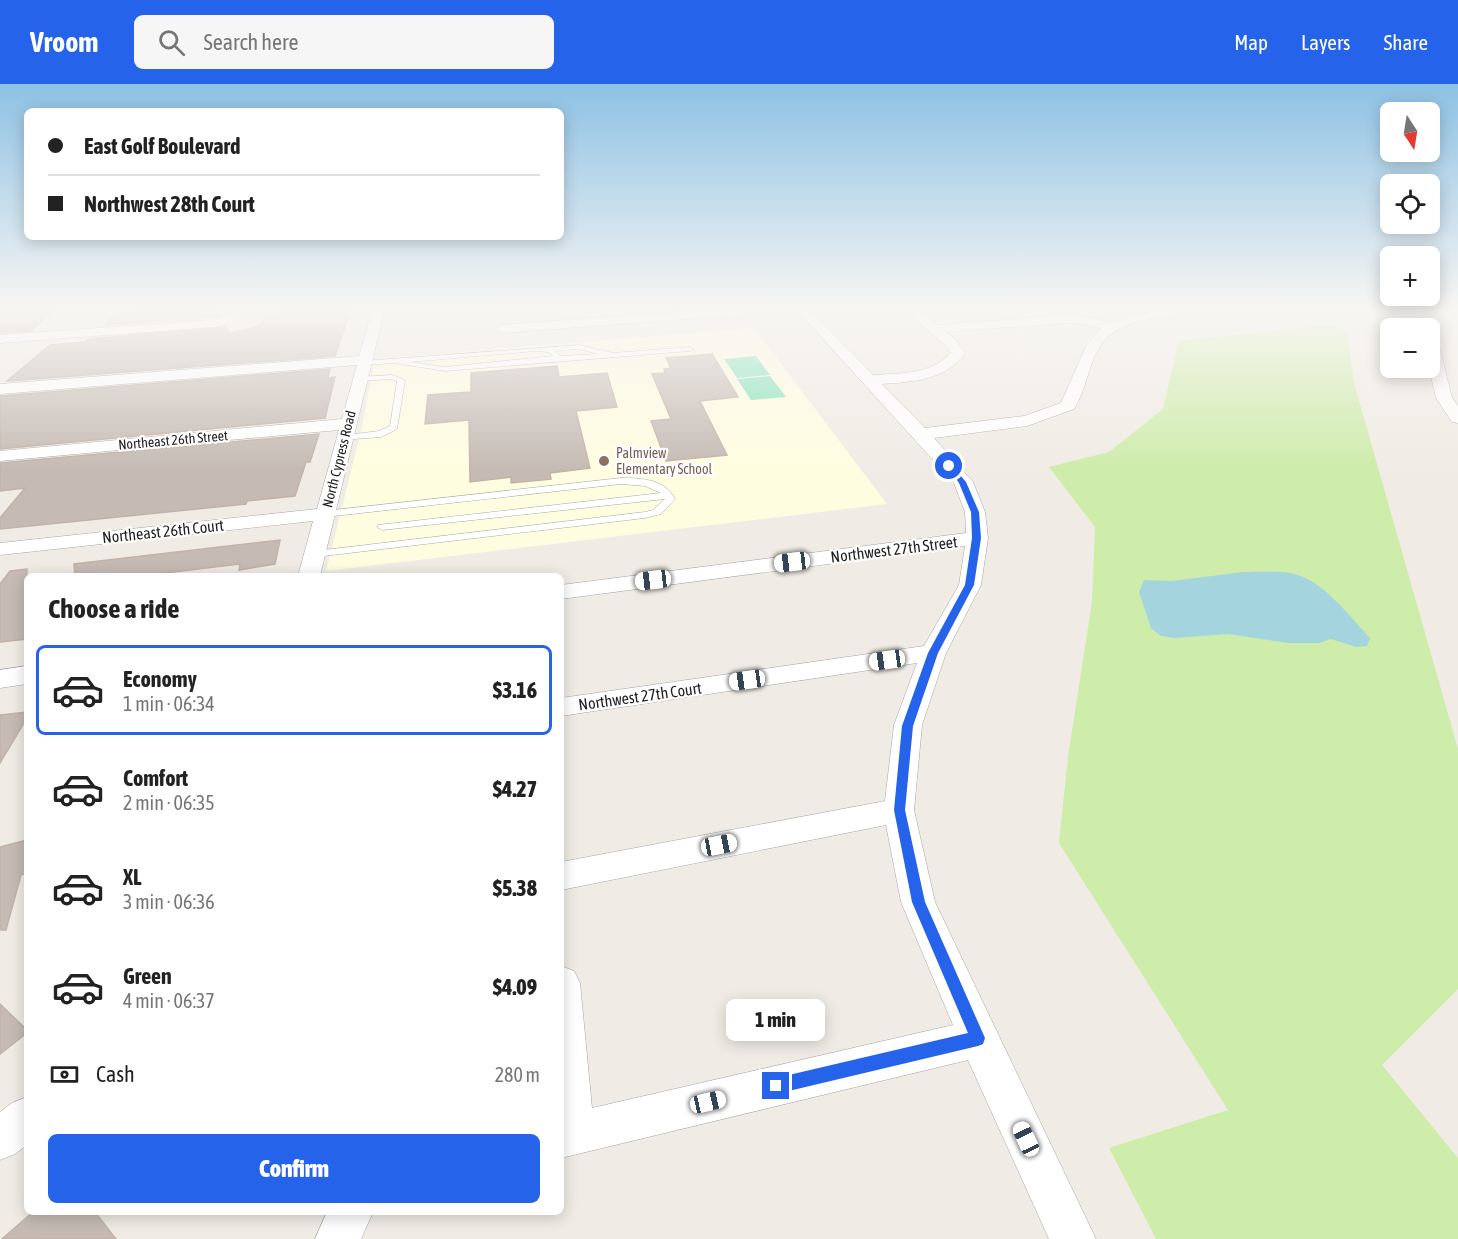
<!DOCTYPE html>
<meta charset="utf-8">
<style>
body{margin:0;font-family:"Asap Condensed",sans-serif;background:#f6f6f6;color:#222;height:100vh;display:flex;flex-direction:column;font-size:22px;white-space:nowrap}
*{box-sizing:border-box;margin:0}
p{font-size:20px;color:#767676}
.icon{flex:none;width:33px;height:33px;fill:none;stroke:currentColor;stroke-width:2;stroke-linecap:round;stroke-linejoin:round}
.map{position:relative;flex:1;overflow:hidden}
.sheet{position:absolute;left:24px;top:489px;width:540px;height:642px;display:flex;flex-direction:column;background:#fff;border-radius:9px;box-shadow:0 3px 15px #0003}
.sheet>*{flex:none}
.hud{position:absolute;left:24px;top:24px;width:540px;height:132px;border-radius:9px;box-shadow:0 3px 15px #0003;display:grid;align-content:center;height:132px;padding:0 24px;background:#fff}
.needle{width:39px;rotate:168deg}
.tools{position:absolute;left:1380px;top:18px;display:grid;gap:12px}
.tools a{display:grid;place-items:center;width:60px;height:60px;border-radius:9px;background:#fff;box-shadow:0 3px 15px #0003;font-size:30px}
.end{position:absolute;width:27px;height:27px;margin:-14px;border:8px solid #2563eb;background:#fff;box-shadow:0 0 0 3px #fff}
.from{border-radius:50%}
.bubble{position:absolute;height:42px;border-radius:9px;background:#fff;box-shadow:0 3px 15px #0003;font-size:20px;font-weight:800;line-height:42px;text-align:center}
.car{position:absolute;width:18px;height:36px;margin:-18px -9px;border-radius:8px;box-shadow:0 0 4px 2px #0007;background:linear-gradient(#fff 24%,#345 0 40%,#fff 0 76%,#345 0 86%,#fff 0)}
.hud b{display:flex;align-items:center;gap:21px;height:57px;font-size:22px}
.hud b+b{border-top:2px solid #e0e0e0}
.hud i{width:15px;height:15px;background:#222}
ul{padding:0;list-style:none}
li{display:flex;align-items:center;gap:18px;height:90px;margin:0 12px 9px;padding:0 12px;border:3px solid transparent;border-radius:9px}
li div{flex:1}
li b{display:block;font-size:22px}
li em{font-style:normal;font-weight:800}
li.on{border-color:#2563eb}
li>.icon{width:54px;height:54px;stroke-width:1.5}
h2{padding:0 24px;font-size:27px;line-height:72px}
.pay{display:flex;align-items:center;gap:15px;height:66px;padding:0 24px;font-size:22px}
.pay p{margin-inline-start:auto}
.action{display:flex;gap:12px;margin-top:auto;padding:12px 24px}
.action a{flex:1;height:69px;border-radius:9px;background:#2563eb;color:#fff;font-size:24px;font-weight:800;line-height:69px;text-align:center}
header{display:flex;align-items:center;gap:36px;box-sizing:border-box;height:84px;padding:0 30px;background:#2563eb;color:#fff}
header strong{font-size:28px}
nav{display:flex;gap:33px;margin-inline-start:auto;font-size:21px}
.search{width:420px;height:54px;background:#f6f6f6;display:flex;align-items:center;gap:15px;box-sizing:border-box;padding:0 21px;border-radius:9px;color:#767676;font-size:22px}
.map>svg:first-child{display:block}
.education{fill:#fffde0}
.grass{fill:#ceecaa}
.pitch{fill:#81e2b7}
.water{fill:#a4d5df}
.building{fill:#c5bbb4;stroke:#c3b2a7;stroke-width:1.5}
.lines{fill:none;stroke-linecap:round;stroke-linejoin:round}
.service-casing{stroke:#a6a6a6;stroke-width:1}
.minor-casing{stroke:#a6a6a6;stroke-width:1}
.service{fill:#fff;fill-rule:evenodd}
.minor{fill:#fff;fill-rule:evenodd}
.route{fill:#2563eb}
.education-dot{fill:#8d6e63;stroke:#fff;stroke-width:2}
.labels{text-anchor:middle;stroke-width:4.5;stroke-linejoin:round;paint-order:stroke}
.far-street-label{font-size:14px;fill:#1f1f1f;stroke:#fff}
.far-education-label{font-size:14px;fill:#785e54;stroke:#fff;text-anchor:start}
.street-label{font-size:16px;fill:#1f1f1f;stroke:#fff}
</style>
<header>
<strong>Vroom</strong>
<div class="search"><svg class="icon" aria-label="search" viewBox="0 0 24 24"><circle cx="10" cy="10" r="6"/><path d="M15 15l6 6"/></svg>Search here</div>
<nav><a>Map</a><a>Layers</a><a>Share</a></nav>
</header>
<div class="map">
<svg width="1458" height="1155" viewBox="0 0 1458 1155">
<rect width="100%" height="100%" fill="#f0ece5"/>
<polygon class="education" points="754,244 887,420 326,487 362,343 375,275"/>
<polygon class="grass" points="1315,242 1336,242 1347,248 1354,299 1458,665 1458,905 1382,981 1458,1074 1458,1155 1156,1155 1109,1064 1228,1026 1059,759 1068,673 1092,518 1095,443 1049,383 1109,368 1163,325 1179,257"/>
<g class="pitch">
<polygon points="756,272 770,291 737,294 724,275"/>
<polygon points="770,292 786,313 751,316 737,295"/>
</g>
<path class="water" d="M1243,488C1259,488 1279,486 1295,490C1326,499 1349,532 1370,554L1367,562L1356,563L1331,555L1319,559H1288L1228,550L1175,554L1161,552L1151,544L1139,508L1144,496L1172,497Z"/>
<g class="building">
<polygon points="0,224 56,224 30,247 0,249"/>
<polygon points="194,224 212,224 218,232 104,241 117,230"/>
<polygon points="351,224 335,272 7,297 50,261 85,258 89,255 225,243 230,250 260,241 267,231 279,230 282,225"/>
<polygon points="712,270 738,313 700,317 727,371 666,377 651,337 671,335 652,290 665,289 664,285 671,284 666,274"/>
<polygon points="557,282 559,293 607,289 617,323 576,327 590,384 550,389 551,395 511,399 511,393 470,398 469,336 425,340 428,311 471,308 471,289"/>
<polygon points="330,285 328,294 335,293 325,334 0,365 0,312"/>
<polygon points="319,350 310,378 306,378 295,412 247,417 246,420 0,445 0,434 25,404 0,407 0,379"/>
<polygon points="280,456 275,480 239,486 240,480 140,492 75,492 74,480"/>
<polygon points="27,485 27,555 0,558 0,500 10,487"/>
<polygon points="27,628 27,634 0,679 0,631"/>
<polygon points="27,756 27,789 21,791 6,846 0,846 0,763"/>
<polygon points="0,920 27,946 27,949 0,970"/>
<polygon points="33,1128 95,1128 116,1155 2,1155"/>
</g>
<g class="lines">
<defs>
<g id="service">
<path d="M579,261L613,269L690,263L694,265L690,267L445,287L394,279L364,281L360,279L364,277ZM579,265L598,270L561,272L555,267ZM537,267L548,268L553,272L445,283L410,278Z"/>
<polygon points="392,291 405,296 397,345 381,353 340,356 340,352 379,347 390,342 397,297 391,295 359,297 355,295 359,293"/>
<path d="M621,394C641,394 665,395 675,415L661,430L645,434L315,473L309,470L315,467L645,428L653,426L665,415L382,446L377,443L378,441L661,409L645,402L621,400L325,433L320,430L325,427Z"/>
</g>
<g id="minor">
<polygon points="235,224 248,224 237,237 215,243 0,259 0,251 210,236 224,233"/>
<polygon points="373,224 385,224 320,492 298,492 313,437 0,471 0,459 317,425 339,346 0,377 0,367 342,335 357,281 0,310 0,300 359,272"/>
<polygon points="727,224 785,224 779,228 502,249 495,245 502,241"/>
<path d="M795,224H808L873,291C900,289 931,291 951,269L946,262L903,224H917L937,241L1065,231L1084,232L1111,239L1143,229L1165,226L1250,224L1244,228C1209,230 1125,227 1103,258C1088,278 1087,305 1074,325L1027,342L934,354L973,398L985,428L988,454L981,501L946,569L922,641L914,726L935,818L1096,1155H1049L968,976L561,1074V882L574,887L580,899L592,1024L953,941L901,818L886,741L561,806V778L885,717L894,641L917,579L561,632V614L924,562L959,501L965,462L561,515V501L966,449L965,428L954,399ZM1065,239L1084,240L1101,244L1086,262L1061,319L1024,332L925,344L882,300C913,298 946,296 965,269L956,256L946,248Z"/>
<polygon points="1409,224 1422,224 1431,233 1435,244 1433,247 1422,244 1418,234"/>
<polygon points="1430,250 1437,254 1452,314 1458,322 1458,339 1452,338 1436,314 1429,284"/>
<polygon points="27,582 27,600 0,604 0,586"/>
<polygon points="27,1013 27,1061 15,1070 0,1076 0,1028 12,1019"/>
<polygon points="327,1128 373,1128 361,1155 315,1155"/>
</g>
</defs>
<use href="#service" class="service-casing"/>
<use href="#minor" class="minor-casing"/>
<use href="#service" class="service"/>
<use href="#minor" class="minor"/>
</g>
<linearGradient id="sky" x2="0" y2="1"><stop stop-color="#8dc1e4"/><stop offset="0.58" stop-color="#f8f6f3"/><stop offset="1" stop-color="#f8f6f3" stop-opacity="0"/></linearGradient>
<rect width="1458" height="386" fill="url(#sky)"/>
<polygon class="route" points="946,380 951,380 966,398 979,428 981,454 974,501 938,569 913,642 905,726 925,818 985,954 983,960 978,962 776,1010 770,1008 768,1002 770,996 776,994 968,949 912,818 894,726 902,642 928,569 965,501 972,454 971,428 959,399"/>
<circle class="education-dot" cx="604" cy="377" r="6"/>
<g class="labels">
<g class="far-street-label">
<text transform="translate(173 356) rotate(-5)" y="5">Northeast 26th Street</text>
<text transform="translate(339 375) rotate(-76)" y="5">North Cypress Road</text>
</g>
<g class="far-education-label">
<text x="616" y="374">Palmview<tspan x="616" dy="16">Elementary School</tspan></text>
</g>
<g class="street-label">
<text transform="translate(163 447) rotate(-6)" y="6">Northeast 26th Court</text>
<text transform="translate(894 465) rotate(-7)" y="6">Northwest 27th Street</text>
<text transform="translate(640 612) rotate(-8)" y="6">Northwest 27th Court</text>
</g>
</g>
</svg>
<div class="tools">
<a><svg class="needle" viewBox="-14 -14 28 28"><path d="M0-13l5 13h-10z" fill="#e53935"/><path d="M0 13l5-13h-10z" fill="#767676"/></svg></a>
<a><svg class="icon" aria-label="locate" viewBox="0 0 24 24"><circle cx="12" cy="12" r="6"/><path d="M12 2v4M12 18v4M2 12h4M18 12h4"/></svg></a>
<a>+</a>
<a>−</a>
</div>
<i class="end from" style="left:949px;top:382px"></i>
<i class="end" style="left:776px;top:1002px"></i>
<div class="bubble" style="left:726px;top:915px;width:99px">1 min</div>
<i class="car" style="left:792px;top:478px;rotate:263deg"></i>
<i class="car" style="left:653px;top:496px;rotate:263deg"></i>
<i class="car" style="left:887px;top:576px;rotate:262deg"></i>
<i class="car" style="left:747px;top:596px;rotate:262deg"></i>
<i class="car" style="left:719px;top:761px;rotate:79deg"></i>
<i class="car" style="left:708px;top:1018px;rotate:77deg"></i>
<i class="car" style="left:1026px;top:1055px;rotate:335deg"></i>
<div class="hud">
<b><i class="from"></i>East Golf Boulevard</b>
<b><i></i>Northwest 28th Court</b>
</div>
<section class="sheet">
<h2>Choose a ride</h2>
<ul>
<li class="on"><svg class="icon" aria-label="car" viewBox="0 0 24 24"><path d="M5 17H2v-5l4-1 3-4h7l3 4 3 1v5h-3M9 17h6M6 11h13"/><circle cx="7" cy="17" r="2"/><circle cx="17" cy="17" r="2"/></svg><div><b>Economy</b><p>1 min · 06:34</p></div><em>$3.16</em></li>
<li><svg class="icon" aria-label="car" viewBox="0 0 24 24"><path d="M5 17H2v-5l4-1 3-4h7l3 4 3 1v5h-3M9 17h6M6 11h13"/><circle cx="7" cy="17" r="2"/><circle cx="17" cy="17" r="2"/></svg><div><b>Comfort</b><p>2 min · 06:35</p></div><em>$4.27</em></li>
<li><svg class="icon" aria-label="car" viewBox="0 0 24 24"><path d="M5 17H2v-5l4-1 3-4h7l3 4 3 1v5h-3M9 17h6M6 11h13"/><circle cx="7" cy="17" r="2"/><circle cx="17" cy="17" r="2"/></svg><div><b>XL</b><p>3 min · 06:36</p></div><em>$5.38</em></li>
<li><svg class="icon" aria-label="car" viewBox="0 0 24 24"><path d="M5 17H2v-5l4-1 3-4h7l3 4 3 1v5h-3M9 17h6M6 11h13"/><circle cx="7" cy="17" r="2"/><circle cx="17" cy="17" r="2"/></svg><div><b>Green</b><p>4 min · 06:37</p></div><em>$4.09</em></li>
</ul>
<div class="pay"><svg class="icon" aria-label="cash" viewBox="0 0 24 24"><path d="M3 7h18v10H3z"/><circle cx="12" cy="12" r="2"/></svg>Cash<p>280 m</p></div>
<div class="action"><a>Confirm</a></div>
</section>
</div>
